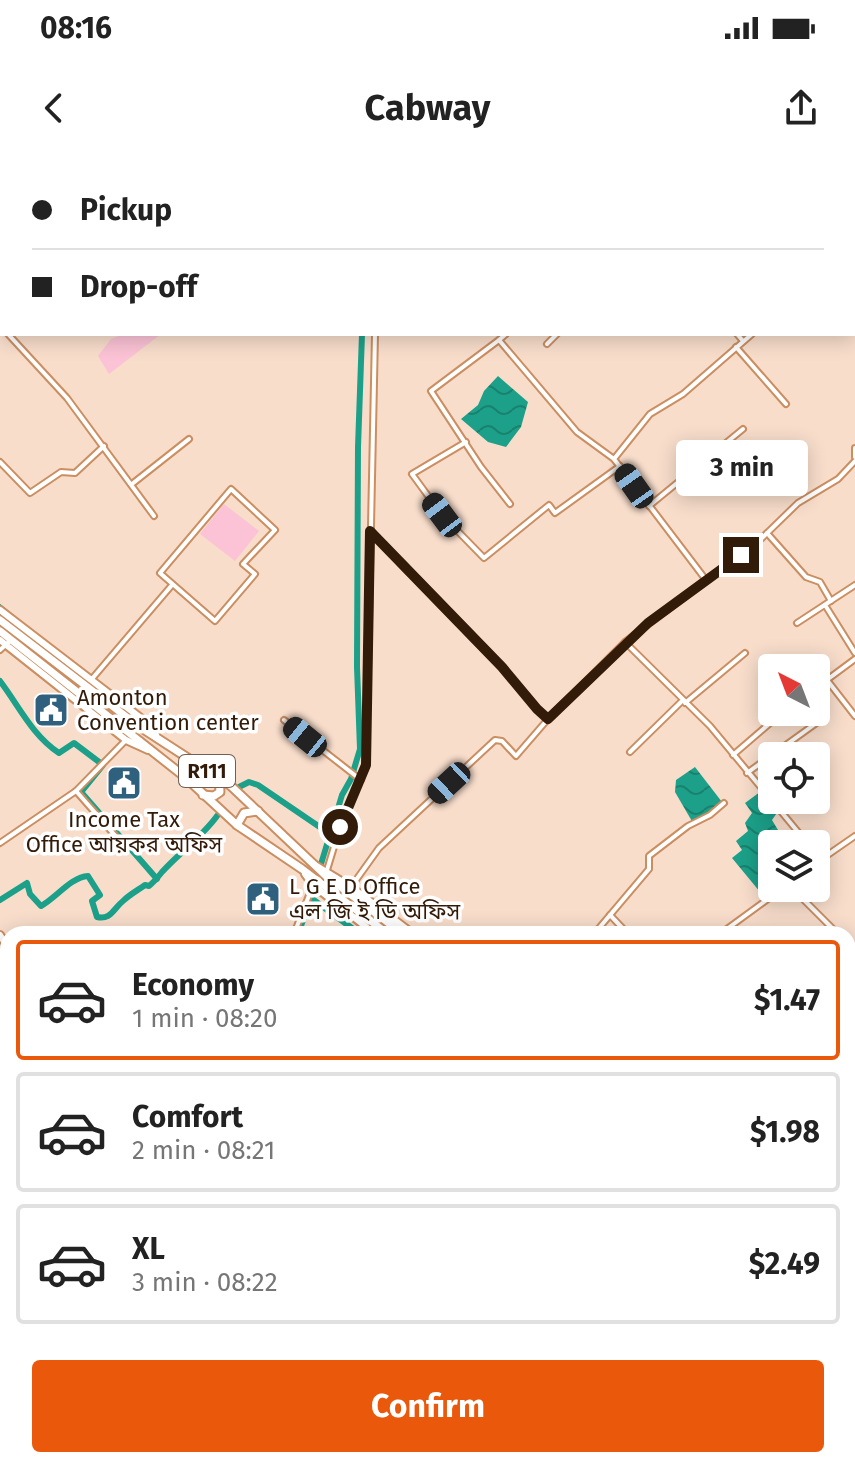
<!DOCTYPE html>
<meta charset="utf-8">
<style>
body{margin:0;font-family:"Fira Sans","Noto Sans Bengali",sans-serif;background:#f2f2f2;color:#222;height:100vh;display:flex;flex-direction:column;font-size:30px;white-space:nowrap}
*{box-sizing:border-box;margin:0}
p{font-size:26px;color:#767676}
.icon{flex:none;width:44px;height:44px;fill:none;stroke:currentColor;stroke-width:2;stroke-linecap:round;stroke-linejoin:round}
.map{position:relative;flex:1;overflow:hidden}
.drawer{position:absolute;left:0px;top:766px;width:856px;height:542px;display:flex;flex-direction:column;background:#fff;border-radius:24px 24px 0 0;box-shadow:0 4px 20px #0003}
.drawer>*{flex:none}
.banner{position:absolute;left:0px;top:0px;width:856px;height:176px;box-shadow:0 4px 20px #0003;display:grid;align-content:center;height:176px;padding:0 32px;background:#fff}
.needle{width:52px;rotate:318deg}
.controls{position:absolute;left:758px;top:494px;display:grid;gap:16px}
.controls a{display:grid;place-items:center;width:72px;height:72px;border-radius:8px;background:#fff;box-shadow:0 4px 20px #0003;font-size:40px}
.end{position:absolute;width:36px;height:36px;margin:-18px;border:10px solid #321b08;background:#fff;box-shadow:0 0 0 4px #fff}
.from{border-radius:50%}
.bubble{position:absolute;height:56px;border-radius:8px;background:#fff;box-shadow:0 4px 20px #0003;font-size:26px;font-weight:700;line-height:56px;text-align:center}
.car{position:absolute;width:24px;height:48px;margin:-24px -12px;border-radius:10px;box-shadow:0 0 6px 2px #0007;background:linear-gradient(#222 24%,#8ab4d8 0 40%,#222 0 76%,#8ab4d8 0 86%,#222 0)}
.banner b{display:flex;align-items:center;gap:28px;height:76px;font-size:30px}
.banner b+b{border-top:2px solid #e0e0e0}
.banner i{width:20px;height:20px;background:#222}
ul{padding:14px 0 0;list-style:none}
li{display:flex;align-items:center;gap:24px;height:120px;margin:0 16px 12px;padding:0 16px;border:4px solid #e0e0e0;border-radius:8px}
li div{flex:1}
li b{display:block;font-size:30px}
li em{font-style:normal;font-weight:700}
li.active{border-color:#ea580c}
li>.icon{width:72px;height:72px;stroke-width:1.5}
.action{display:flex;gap:16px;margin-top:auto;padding:16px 32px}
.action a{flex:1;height:92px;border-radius:8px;background:#ea580c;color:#fff;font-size:32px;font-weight:700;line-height:92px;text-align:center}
.status{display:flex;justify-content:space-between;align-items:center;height:56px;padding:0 40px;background:#fff;direction:ltr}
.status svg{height:22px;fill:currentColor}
header{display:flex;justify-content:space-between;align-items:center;height:104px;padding:0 32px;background:#fff;font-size:36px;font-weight:700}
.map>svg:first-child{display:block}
.green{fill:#fbc3d5}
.water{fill:url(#water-waves)}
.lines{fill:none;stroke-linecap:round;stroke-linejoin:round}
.stream{stroke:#1ca089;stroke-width:2}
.canal{stroke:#1ca089;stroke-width:6}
.minor-casing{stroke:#cb8e61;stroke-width:8}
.tertiary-casing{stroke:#cb8e61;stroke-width:10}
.primary-casing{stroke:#cb8e61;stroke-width:11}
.minor{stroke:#fff;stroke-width:4}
.tertiary{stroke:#fff;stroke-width:6}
.primary{stroke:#fff;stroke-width:7}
.rail-casing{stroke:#846c59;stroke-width:5}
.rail{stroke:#fff;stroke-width:2;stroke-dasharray:6;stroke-linecap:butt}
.route{stroke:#321b08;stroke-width:10}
.labels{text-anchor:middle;stroke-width:7;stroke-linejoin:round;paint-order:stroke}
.shield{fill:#fff;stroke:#705f52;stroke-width:2}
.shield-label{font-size:20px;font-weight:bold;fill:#321b08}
.poi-label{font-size:22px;fill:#321b08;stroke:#fff;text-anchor:start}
</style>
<div class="status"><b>08:16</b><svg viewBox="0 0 49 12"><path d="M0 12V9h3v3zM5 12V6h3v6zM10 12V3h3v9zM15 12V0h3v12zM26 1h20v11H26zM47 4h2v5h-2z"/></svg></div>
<header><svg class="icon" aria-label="back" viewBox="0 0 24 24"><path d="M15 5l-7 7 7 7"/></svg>Cabway<svg class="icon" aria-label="share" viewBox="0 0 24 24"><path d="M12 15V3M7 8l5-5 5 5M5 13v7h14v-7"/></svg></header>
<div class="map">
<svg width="855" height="1307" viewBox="0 0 855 1307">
<defs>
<pattern id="water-waves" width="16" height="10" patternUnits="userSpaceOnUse" patternTransform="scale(2)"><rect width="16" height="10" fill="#1ca089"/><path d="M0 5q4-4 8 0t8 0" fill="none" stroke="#19826e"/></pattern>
</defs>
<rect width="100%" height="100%" fill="#f8ddcb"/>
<g class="green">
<polygon points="124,174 161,174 109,214 98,196 111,179"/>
<polygon points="224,344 259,371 235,401 200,374"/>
<polygon points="544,1300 629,1300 635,1307 550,1307"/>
</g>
<g class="water">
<polygon points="498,216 528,242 521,267 506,287 488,282 461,259 478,245 484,231"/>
<polygon points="695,607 722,642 693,663 675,632 676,620"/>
<polygon points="760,632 779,650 772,660 778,670 771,678 775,684 772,684 772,728 781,728 765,738 732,698 742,690 736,681 748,671 745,663 752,653 745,643"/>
</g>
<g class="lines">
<polyline class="stream" points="0,445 26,466"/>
<g class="canal">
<polyline points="357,0 358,2"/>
<path d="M0,521C19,546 32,575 59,593L74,583L103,605L81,632L157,719"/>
<polyline points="239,627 249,622 258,625 330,674"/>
<polyline points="321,704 342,635 351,619 360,589 357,507 358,287 362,174"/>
<polyline points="311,738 360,774"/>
<path d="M0,740L27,723L30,734L41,746C56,738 71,717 88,716L100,735L92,741L97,757C111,760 113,749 123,741C129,735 138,730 145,725L149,726C155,721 158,717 162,712C180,692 201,678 217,656"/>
<polyline points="298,774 314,730"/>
</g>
<defs>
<g id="minor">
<polyline points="129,0 131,2"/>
<polyline points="366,0 367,2"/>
<polyline points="478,0 481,2"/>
<polyline points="0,22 2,25"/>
<polyline points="0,69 2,68"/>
<polyline points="854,82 855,81"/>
<polyline points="854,162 855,163"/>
<polyline points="0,164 2,167"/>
<polyline points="8,174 67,238 154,356"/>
<polyline points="506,174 499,180 577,272 614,299"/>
<polyline points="737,174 743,181"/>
<polyline points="499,180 431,231 481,307 510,344"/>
<polyline points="547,184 557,174"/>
<polyline points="736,187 786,244"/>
<polyline points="466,282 412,314 442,355 484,398 549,345 555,353 620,306"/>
<polyline points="855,288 855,297"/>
<polyline points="0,302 30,333 61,312 75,313 104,286"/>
<polyline points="132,324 189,279"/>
<polygon points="231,329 275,370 243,404 255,414 215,461 160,413"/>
<polyline points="649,346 743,269"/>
<polyline points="371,373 502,507 537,549 548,559"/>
<polyline points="767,373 806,417 820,422 831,441"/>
<polyline points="706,420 614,299 650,254 683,234 752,174"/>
<polyline points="825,445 855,493"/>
<polyline points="797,463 855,425"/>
<polyline points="625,482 710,566 808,684"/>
<polyline points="0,490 11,480"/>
<polyline points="91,520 172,425"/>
<polyline points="827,520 855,556"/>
<polyline points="816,528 855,499"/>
<polyline points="685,543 745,493"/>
<polyline points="284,560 361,620"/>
<polyline points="630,592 682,541"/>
<polyline points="733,595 783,552"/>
<polyline points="747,613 822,559"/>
<polyline points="76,631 119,680"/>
<polyline points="0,683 76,631 126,580"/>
<polyline points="816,703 855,676"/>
<polyline points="327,710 340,667 366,605 375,174"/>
<polyline points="351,727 379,688 495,580 502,581 516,596 548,559 625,482 762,378 798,343 838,319 855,301"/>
<polyline points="792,728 833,769"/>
<polyline points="610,755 628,774"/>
<polyline points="294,774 313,725"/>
<polyline points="594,774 649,709 649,696 688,666 710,655 724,643"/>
<polyline points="720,774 783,728"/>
<polyline points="848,799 855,793"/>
<polyline points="848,852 855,848"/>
<polyline points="0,881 8,876"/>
<polyline points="848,922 855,928 848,939"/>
<polyline points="0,951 8,961"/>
<polyline points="0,1127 8,1129"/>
<polyline points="0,1146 8,1140"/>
<polyline points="848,1227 855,1228"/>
<polyline points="0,1268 8,1260"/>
<polyline points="0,1296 8,1287"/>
<polyline points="8,1300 14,1307"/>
<polyline points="283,1300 282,1302 285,1307"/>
<polyline points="407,1300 411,1304 416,1301 421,1307"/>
<polyline points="528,1300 536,1307"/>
<polyline points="634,1300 641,1307"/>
<polyline points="743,1300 747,1307"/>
<polyline points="840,1300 847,1307"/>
<polyline points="108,1307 116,1300"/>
<polyline points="691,1307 699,1300"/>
<polyline points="785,1307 793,1300"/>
<polyline points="804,1307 813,1300"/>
</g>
<g id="tertiary">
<polyline points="0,450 142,559 156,575"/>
<polyline points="0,480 126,580 148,590"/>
<polyline points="315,705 351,727 413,774"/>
<polyline points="305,714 313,725 375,774"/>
<polyline points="0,775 8,788"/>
<polyline points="848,1179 855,1177"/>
</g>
<g id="primary">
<polyline points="0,460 137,565 231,626 326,716 403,774"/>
<polyline points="0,471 185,617 237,665 302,709 388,774"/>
<polyline points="203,635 214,636 220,632 219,617"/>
<polyline points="237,665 244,653 258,651"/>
<polyline points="848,1119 855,1121"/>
<polyline points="848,1125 855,1128"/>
</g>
</defs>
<use href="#minor" class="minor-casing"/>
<use href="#tertiary" class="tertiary-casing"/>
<use href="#primary" class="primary-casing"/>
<use href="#minor" class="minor"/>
<use href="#tertiary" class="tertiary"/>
<use href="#primary" class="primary"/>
<defs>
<g id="rail">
<polyline points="0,1098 8,1099"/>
<polyline points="848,1221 855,1222"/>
</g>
</defs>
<use href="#rail" class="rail-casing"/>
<use href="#rail" class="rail"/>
</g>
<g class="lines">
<polyline class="route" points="340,667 366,605 370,371 502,507 537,549 548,559 648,463 741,395"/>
</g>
<defs>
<symbol id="civic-square" viewBox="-11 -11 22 22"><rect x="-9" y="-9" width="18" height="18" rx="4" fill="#2f617f" stroke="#fff"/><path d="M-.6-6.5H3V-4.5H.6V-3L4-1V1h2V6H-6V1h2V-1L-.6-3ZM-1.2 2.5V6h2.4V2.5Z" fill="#fff"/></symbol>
</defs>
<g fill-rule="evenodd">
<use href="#civic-square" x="31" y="530" width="40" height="40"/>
<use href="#civic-square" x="104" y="603" width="40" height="40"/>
<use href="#civic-square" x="243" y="719" width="40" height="40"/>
</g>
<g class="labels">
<rect class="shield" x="179" y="595" width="56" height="32" rx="6"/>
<g class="shield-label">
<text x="207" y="618">R111</text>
</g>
<g class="poi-label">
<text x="77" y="545">Amonton<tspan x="77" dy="25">Convention center</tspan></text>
<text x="124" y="667" text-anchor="middle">Income Tax<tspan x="124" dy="25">Office আয়কর অফিস</tspan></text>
<text x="289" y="734">L G E D Office<tspan x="289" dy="25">এল জি ই ডি অফিস</tspan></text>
</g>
</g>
</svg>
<div class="controls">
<a><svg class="needle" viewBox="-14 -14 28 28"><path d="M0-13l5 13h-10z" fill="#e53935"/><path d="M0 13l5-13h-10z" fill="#767676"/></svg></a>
<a><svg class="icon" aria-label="locate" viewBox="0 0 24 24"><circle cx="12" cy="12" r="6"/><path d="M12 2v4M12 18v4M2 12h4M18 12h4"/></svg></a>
<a><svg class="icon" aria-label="layers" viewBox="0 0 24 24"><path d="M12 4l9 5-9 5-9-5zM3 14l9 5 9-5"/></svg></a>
</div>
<i class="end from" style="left:340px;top:667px"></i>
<i class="end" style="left:741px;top:395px"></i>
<div class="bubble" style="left:676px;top:280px;width:132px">3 min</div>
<i class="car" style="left:634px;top:326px;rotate:325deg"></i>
<i class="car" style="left:442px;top:355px;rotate:323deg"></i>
<i class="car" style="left:305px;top:577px;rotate:309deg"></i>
<i class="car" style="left:449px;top:623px;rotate:227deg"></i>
<div class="banner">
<b><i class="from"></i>Pickup</b>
<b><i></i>Drop-off</b>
</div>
<section class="drawer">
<ul>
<li class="active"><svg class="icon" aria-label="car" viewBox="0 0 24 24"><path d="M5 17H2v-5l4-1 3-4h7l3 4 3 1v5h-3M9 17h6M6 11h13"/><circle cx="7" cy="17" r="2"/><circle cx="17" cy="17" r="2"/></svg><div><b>Economy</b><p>1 min · 08:20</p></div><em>$1.47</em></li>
<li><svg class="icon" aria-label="car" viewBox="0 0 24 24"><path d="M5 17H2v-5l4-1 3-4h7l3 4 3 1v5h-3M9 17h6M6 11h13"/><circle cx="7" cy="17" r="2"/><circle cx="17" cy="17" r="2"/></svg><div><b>Comfort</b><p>2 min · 08:21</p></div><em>$1.98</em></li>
<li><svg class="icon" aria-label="car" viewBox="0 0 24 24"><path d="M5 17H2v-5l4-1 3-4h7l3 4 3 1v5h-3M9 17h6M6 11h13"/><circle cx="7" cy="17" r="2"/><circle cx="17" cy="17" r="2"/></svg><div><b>XL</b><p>3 min · 08:22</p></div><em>$2.49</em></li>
</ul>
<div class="action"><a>Confirm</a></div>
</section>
</div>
